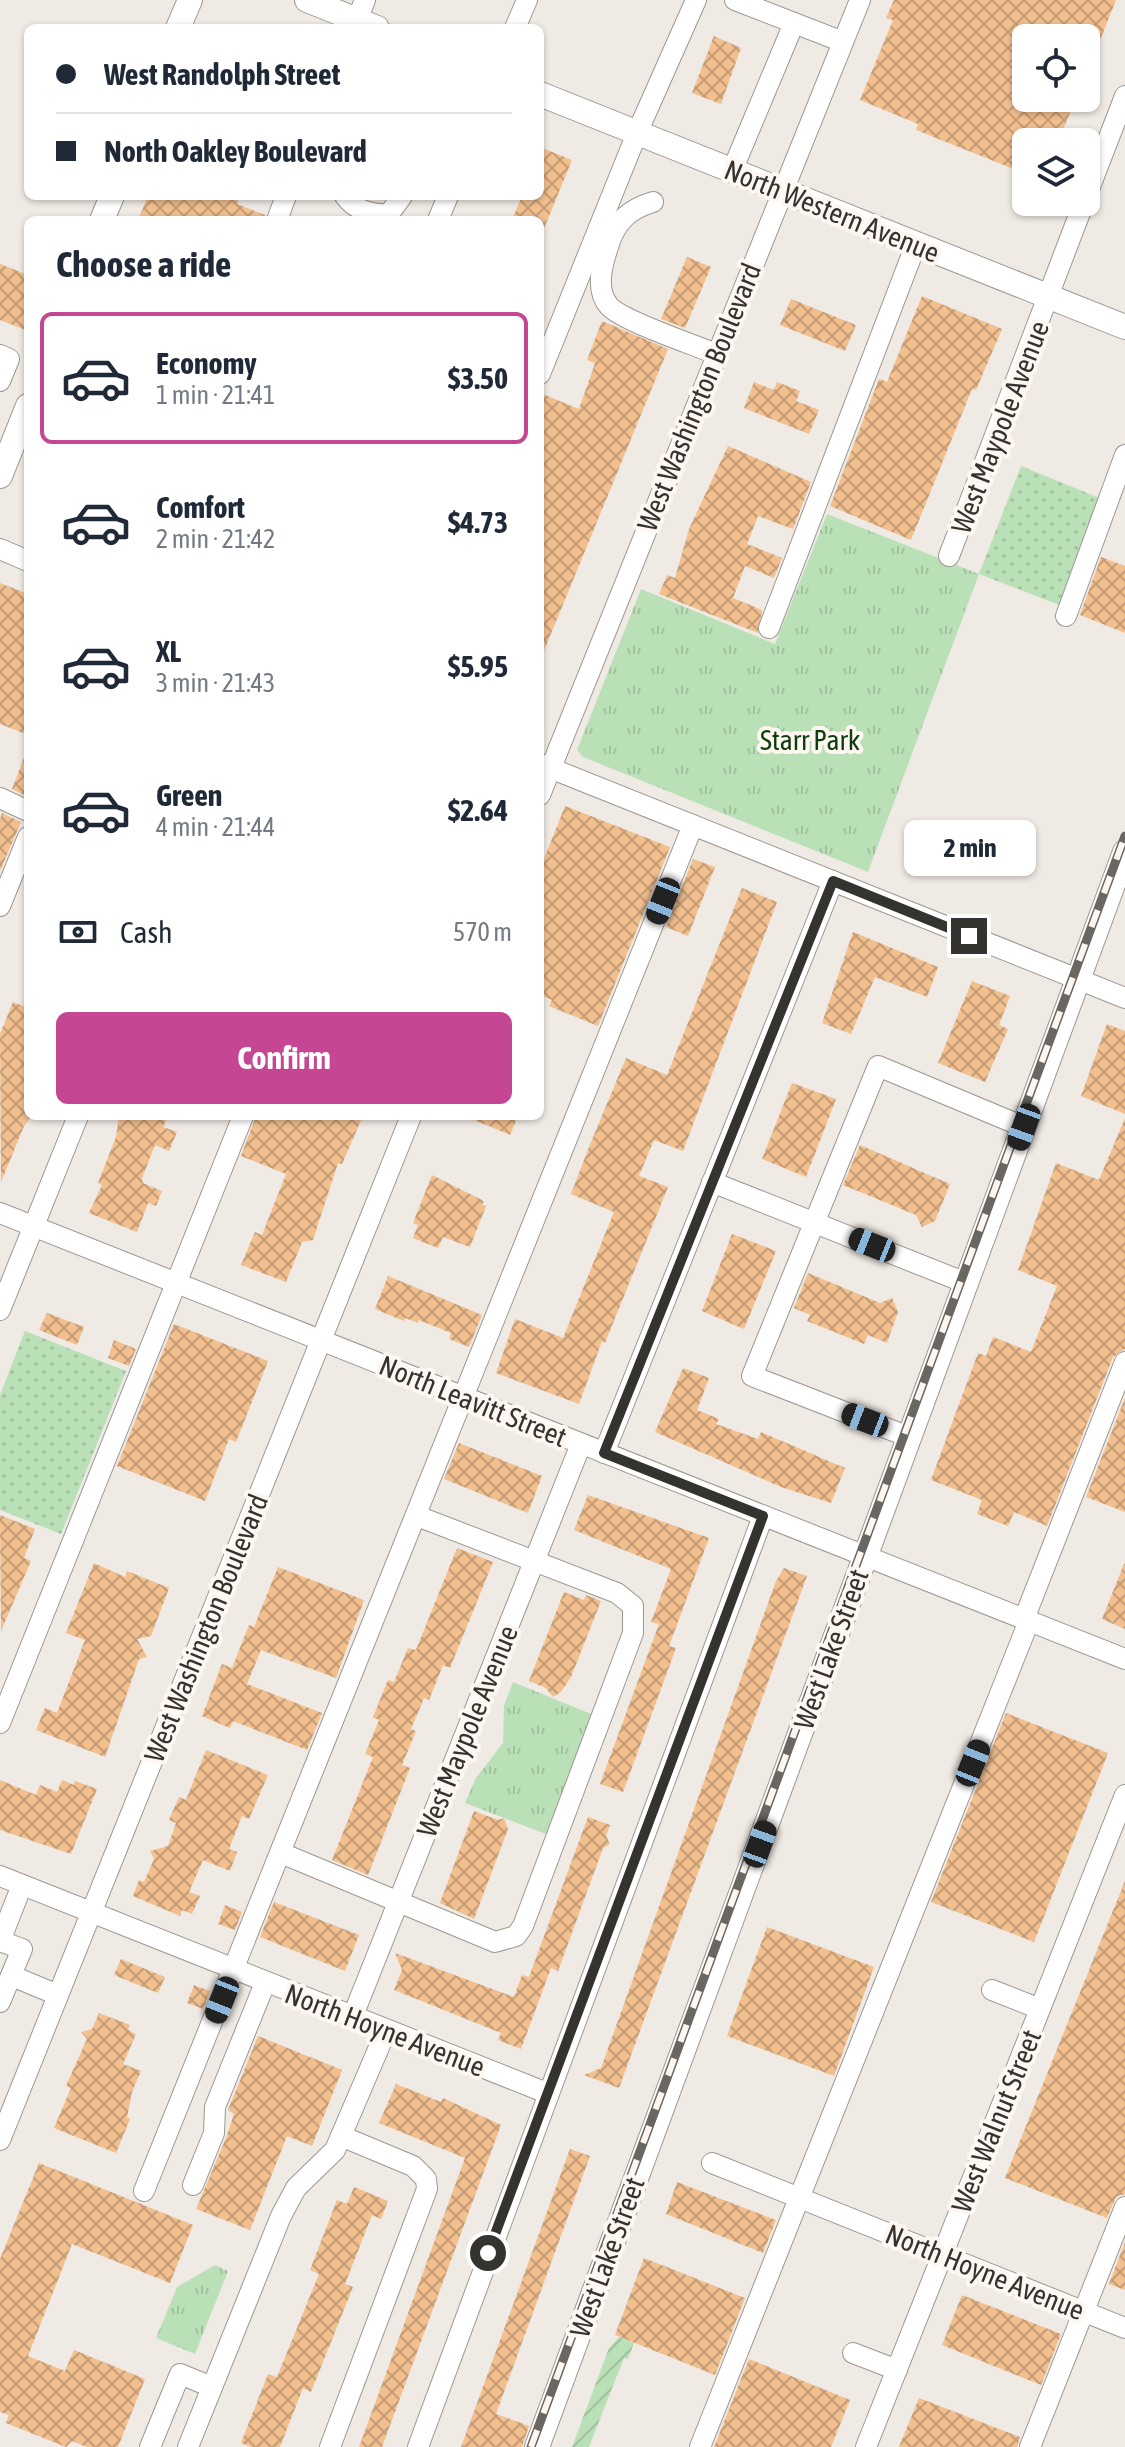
<!DOCTYPE html>
<meta charset="utf-8">
<style>
body{margin:0;font-family:"Asap Condensed",sans-serif;background:#f6f6f7;color:#1f2937;height:100vh;display:flex;flex-direction:column;font-size:30px;white-space:nowrap}
*{box-sizing:border-box;margin:0}
p{font-size:26px;color:#747a83}
.icon{flex:none;width:44px;height:44px;fill:none;stroke:currentColor;stroke-width:2;stroke-linecap:round;stroke-linejoin:round}
.map{position:relative;flex:1;overflow:hidden}
.drawer{position:absolute;left:24px;top:216px;width:520px;height:904px;display:flex;flex-direction:column;background:#fff;border-radius:12px;box-shadow:0 2px 6px #0004}
.drawer>*{flex:none}
.banner{position:absolute;left:24px;top:24px;width:520px;height:176px;border-radius:12px;box-shadow:0 2px 6px #0004;display:grid;align-content:center;height:176px;padding:0 32px;background:#fff}
.fabs{position:absolute;left:1012px;top:24px;display:grid;gap:16px}
.fabs a{display:grid;place-items:center;width:88px;height:88px;border-radius:12px;background:#fff;box-shadow:0 2px 6px #0004;font-size:40px}
.end{position:absolute;width:36px;height:36px;margin:-18px;border:10px solid #353330;background:#fff;box-shadow:0 0 0 4px #fff}
.from{border-radius:50%}
.bubble{position:absolute;height:56px;border-radius:12px;background:#fff;box-shadow:0 2px 6px #0004;font-size:26px;font-weight:700;line-height:56px;text-align:center}
.car{position:absolute;width:24px;height:48px;margin:-24px -12px;border-radius:10px;box-shadow:0 0 6px 2px #0007;background:linear-gradient(#222 24%,#8ab4d8 0 40%,#222 0 76%,#8ab4d8 0 86%,#222 0)}
.banner b{display:flex;align-items:center;gap:28px;height:76px;font-size:30px}
.banner b+b{border-top:2px solid #e0e1e3}
.banner i{width:20px;height:20px;background:#1f2937}
ul{padding:0;list-style:none}
li{display:flex;align-items:center;gap:24px;height:132px;margin:0 16px 12px;padding:0 16px;border:4px solid transparent;border-radius:12px}
li div{flex:1}
li b{display:block;font-size:30px}
li em{font-style:normal;font-weight:700}
li.current{border-color:#c54692}
li>.icon{width:72px;height:72px;stroke-width:1.5}
h2{padding:0 32px;font-size:36px;line-height:96px}
.pay{display:flex;align-items:center;gap:20px;height:88px;padding:0 32px;font-size:30px}
.pay p{margin-inline-start:auto}
.action{display:flex;gap:16px;margin-top:auto;padding:16px 32px}
.action a{flex:1;height:92px;border-radius:12px;background:#c54692;color:#fff;font-size:32px;font-weight:700;line-height:92px;text-align:center}
.map>svg:first-child{display:block}
.grass{fill:url(#grass-dots)}
.park{fill:url(#park-tufts)}
.garden{fill:url(#garden-furrows)}
.building{fill:url(#building-cross-hatch)}
.lines{fill:none;stroke-linecap:round;stroke-linejoin:round}
.minor-casing{stroke:#9d9791;stroke-width:22}
.major-casing{stroke:#9d9791;stroke-width:26}
.minor{stroke:#fff;stroke-width:20}
.major{stroke:#fff;stroke-width:24}
.rail-casing{stroke:#6a6763;stroke-width:9}
.rail{stroke:#fef7f1;stroke-width:6;stroke-dasharray:18;stroke-linecap:butt}
.route{stroke:#353330;stroke-width:10}
.labels{text-anchor:middle;stroke-width:8;stroke-linejoin:round;paint-order:stroke}
.street-label{font-size:28px;fill:#353330;stroke:#fef7f1}
.park-label{font-size:28px;fill:#0d3d0c;stroke:#fef7f1}
</style>
<div class="map">
<svg width="1125" height="2447" viewBox="0 0 1125 2447">
<defs>
<pattern id="grass-dots" width="8" height="8" patternUnits="userSpaceOnUse" patternTransform="scale(2)"><rect width="8" height="8" fill="#bae0b7"/><path d="M2 2h.1M6 6h.1" fill="none" stroke="#a0c19e" stroke-width="1.8" stroke-linecap="round"/></pattern>
<pattern id="park-tufts" width="24" height="20" patternUnits="userSpaceOnUse" patternTransform="scale(2)"><rect width="24" height="20" fill="#bae0b7"/><path d="M3 7l-1-3M5 7V3M7 7l1-3M15 17l-1-3M17 17v-4M19 17l1-3" fill="none" stroke="#a0c19e"/></pattern>
<pattern id="garden-furrows" width="10" height="10" patternUnits="userSpaceOnUse" patternTransform="scale(2)"><rect width="10" height="10" fill="#bae0b7"/><path d="M-1 1l2-2M0 10L10 0M9 11l2-2" fill="none" stroke="#a0c19e"/></pattern>
<pattern id="building-cross-hatch" width="8" height="8" patternUnits="userSpaceOnUse" patternTransform="scale(2)"><rect width="8" height="8" fill="#f2bf8f"/><path d="M0 0l8 8M0 8l8-8" fill="none" stroke="#c59c75"/></pattern>
</defs>
<rect width="100%" height="100%" fill="#f0eae4"/>
<g class="grass">
<polygon points="1021,466 1102,499 1062,606 979,574"/>
<polygon points="25,1331 126,1371 61,1534 0,1510 0,1395"/>
</g>
<g class="park">
<polygon points="827,514 979,574 868,872 583,757 577,750 641,589 775,644"/>
<polygon points="513,1682 596,1716 551,1836 465,1803 476,1778 503,1743 504,1706"/>
<polygon points="215,2265 228,2271 195,2354 156,2338 177,2287"/>
</g>
<polygon class="garden" points="619,2337 634,2343 628,2359 624,2358 589,2447 572,2447 609,2348"/>
<g class="building">
<polygon points="894,0 1116,0 1087,73 1086,38 1026,38 1026,98 1076,98 1058,142 1026,142 1026,174 916,130 918,124 860,100 893,20 886,18"/>
<polygon points="714,36 741,48 721,104 692,93"/>
<polygon points="540,147 572,160 541,236 540,220 512,220 522,196 540,196"/>
<polygon points="148,196 240,196 237,204 265,215 264,220 138,220"/>
<polygon points="687,257 711,267 685,328 661,319"/>
<polygon points="0,264 28,275 28,331 0,320"/>
<polygon points="922,296 1002,329 976,390 972,389 911,540 830,506 879,379 887,382"/>
<polygon points="791,299 856,325 845,351 780,325"/>
<polygon points="602,321 668,349 541,658 540,393 579,409 595,363 587,360"/>
<polygon points="754,382 774,390 777,382 800,391 796,401 819,410 809,434 744,408"/>
<polygon points="728,446 811,482 793,529 758,516 747,544 782,558 774,578 745,566 733,598 762,610 758,633 659,594 667,575 675,578 689,529"/>
<polygon points="1101,557 1125,566 1125,633 1080,615"/>
<polygon points="0,583 28,594 28,735 0,724"/>
<polygon points="27,750 28,751 28,797 12,789"/>
<polygon points="565,806 670,847 598,1026 549,1006 552,1000 540,995 540,869"/>
<polygon points="2,813 21,822 0,871 0,819"/>
<polygon points="693,859 715,867 688,936 666,927"/>
<polygon points="742,888 777,902 683,1151 654,1140 639,1176 668,1187 605,1343 602,1341 579,1404 496,1373 515,1319 563,1338 614,1212 571,1194 589,1147 626,1058 667,1075"/>
<polygon points="853,932 938,967 927,997 875,977 851,1034 822,1023"/>
<polygon points="972,981 1010,996 999,1025 1008,1029 985,1082 938,1063"/>
<polygon points="13,1002 28,1008 28,1116 31,1117 24,1126 1,1182 0,1034"/>
<polygon points="1107,1024 1125,1031 1125,1114 1081,1096"/>
<polygon points="792,1083 836,1099 806,1177 762,1159"/>
<polygon points="119,1116 168,1116 163,1127 177,1132 169,1151 155,1145 142,1178 143,1183 162,1191 156,1206 148,1203 137,1232 89,1213 102,1185 98,1183 116,1137"/>
<polygon points="256,1116 363,1116 342,1164 338,1163 313,1240 302,1242 286,1282 241,1265 255,1232 262,1235 286,1174 241,1156"/>
<polygon points="465,1116 518,1116 510,1135"/>
<polygon points="1125,1118 1125,1349 1113,1357 1047,1526 1014,1512 1008,1526 977,1514 982,1500 931,1480 978,1353 986,1356 993,1337 1031,1352 1057,1286 1018,1270 1056,1163 1099,1180"/>
<polygon points="860,1145 950,1184 935,1221 922,1227 916,1215 843,1185"/>
<polygon points="432,1175 484,1201 482,1205 486,1206 470,1247 443,1237 438,1248 413,1238 418,1225 413,1223"/>
<polygon points="732,1234 776,1251 744,1329 702,1311"/>
<polygon points="808,1273 880,1303 892,1298 898,1312 887,1343 868,1335 864,1344 807,1321 810,1315 794,1308"/>
<polygon points="388,1276 482,1315 469,1347 449,1339 451,1333 419,1320 418,1323 405,1318 404,1321 375,1309"/>
<polygon points="47,1313 84,1327 77,1345 39,1330"/>
<polygon points="174,1324 268,1361 236,1442 229,1439 205,1501 117,1466"/>
<polygon points="114,1340 136,1349 129,1366 108,1358"/>
<polygon points="683,1368 709,1378 697,1410 719,1419 716,1424 758,1439 761,1432 845,1468 831,1503 781,1487 655,1432"/>
<polygon points="1125,1398 1125,1512 1086,1497"/>
<polygon points="459,1443 542,1476 528,1513 444,1479"/>
<polygon points="588,1495 709,1538 669,1646 676,1648 623,1792 600,1784 659,1624 651,1622 671,1569 574,1530"/>
<polygon points="0,1515 35,1529 24,1558 31,1561 1,1631"/>
<polygon points="457,1548 493,1562 450,1668 443,1665 429,1700 424,1698 411,1729 416,1731 402,1765 410,1768 368,1875 332,1860 373,1757 365,1754 379,1720 373,1717 388,1680 394,1682 408,1648 416,1650"/>
<polygon points="94,1563 125,1577 127,1571 169,1588 151,1636 137,1639 147,1657 139,1659 105,1757 36,1730 45,1708 57,1713 85,1640 66,1633"/>
<polygon points="1124,1564 1125,1564 1125,1629 1102,1619"/>
<polygon points="278,1567 364,1600 336,1678 261,1650 247,1684 322,1713 307,1750 233,1721 230,1728 202,1716 222,1664 232,1668 249,1625 254,1627"/>
<polygon points="784,1568 807,1576 619,2088 584,2075 601,2068 776,1581"/>
<polygon points="564,1592 584,1600 586,1595 601,1601 571,1677 561,1692 553,1697 546,1688 529,1681"/>
<polygon points="1006,1713 1108,1753 1034,1942 931,1902"/>
<polygon points="206,1750 268,1775 249,1819 242,1816 229,1849 237,1852 230,1871 203,1860 189,1892 200,1896 192,1914 182,1910 180,1916 133,1896 139,1880 144,1882 154,1859 150,1851 168,1846 176,1823 169,1820 179,1797 186,1800"/>
<polygon points="0,1780 36,1795 40,1785 57,1792 62,1780 74,1785 75,1781 97,1789 71,1854 0,1830"/>
<polygon points="474,1811 498,1820 504,1818 508,1829 474,1919 440,1903"/>
<polygon points="588,1817 610,1825 606,1836 610,1844 603,1848 558,1971 551,1968 521,2049 498,2040 501,2033 394,1990 402,1970 395,1953 514,1997 522,1975 529,1977"/>
<polygon points="1125,1881 1125,2194 1116,2197 1107,2218 1005,2178"/>
<polygon points="274,1902 359,1935 345,1971 260,1937"/>
<polygon points="225,1905 242,1912 235,1930 218,1924"/>
<polygon points="767,1927 874,1967 834,2076 727,2036"/>
<polygon points="121,1959 165,1977 158,1993 114,1975"/>
<polygon points="194,1985 210,1991 203,2009 187,2003"/>
<polygon points="99,2013 130,2025 128,2030 136,2034 123,2064 141,2071 132,2092 127,2117 130,2119 116,2153 54,2128 71,2088 66,2086 87,2039 81,2032 92,2029"/>
<polygon points="258,2036 342,2070 312,2146 287,2136 250,2230 196,2209 226,2138 234,2114 228,2110"/>
<polygon points="396,2084 441,2102 443,2098 501,2125 382,2447 359,2447 465,2158 379,2123"/>
<polygon points="570,2149 590,2156 496,2414 529,2426 522,2447 461,2447"/>
<polygon points="39,2163 193,2225 170,2283 72,2244 28,2356 65,2371 74,2350 145,2379 118,2447 87,2447 72,2441 66,2447 6,2423 9,2415 0,2412 0,2259"/>
<polygon points="677,2182 776,2220 763,2253 666,2214"/>
<polygon points="354,2187 388,2201 381,2219 372,2215 345,2284 353,2287 311,2392 303,2388 280,2447 251,2447 241,2443 268,2374 277,2377 319,2274 310,2270 337,2200 347,2204"/>
<polygon points="1125,2242 1125,2290 1109,2284"/>
<polygon points="644,2258 745,2298 715,2375 615,2335"/>
<polygon points="962,2295 1061,2334 1041,2385 942,2345"/>
<polygon points="749,2359 850,2400 831,2447 714,2447"/>
<polygon points="919,2398 1020,2437 1017,2447 899,2447"/>
</g>
<g class="lines">
<defs>
<g id="minor">
<polyline points="735,0 843,42"/>
<polyline points="354,28 365,0"/>
<polyline points="515,28 527,0"/>
<polyline points="732,171 794,23"/>
<path d="M345,196C355,210 372,215 389,214L402,196"/>
<polyline points="1086,197 1125,96"/>
<path d="M653,202C629,209 615,222 608,247C602,265 595,290 609,306C622,321 695,345 716,354"/>
<polyline points="277,220 286,196"/>
<polyline points="438,220 448,196"/>
<polyline points="0,355 9,359 0,381"/>
<polyline points="540,374 637,133 696,0"/>
<polyline points="0,549 28,561"/>
<polyline points="949,556 1084,202"/>
<polyline points="1066,616 1125,455"/>
<polyline points="769,628 916,244"/>
<polyline points="540,764 1125,998"/>
<polyline points="540,795 860,0"/>
<polyline points="0,798 28,811"/>
<polyline points="0,906 28,837"/>
<polyline points="712,1182 966,1283"/>
<polyline points="0,1213 1125,1659"/>
<polyline points="0,1310 78,1116"/>
<polyline points="909,1437 752,1376 878,1066 1024,1127"/>
<polyline points="604,1453 833,881"/>
<polyline points="1024,1619 1125,1362"/>
<polyline points="0,1723 243,1116"/>
<polyline points="281,1853 495,1942 516,1936 523,1926 633,1633 633,1606 617,1593 417,1516"/>
<polyline points="0,1876 547,2093"/>
<polyline points="0,1941 22,1885"/>
<polyline points="12,1976 58,1995"/>
<polyline points="992,1990 1040,2009"/>
<polyline points="0,2002 22,1949 0,1941"/>
<polyline points="352,2018 581,1444"/>
<polyline points="0,2140 411,1116"/>
<polyline points="712,2163 1125,2328"/>
<polyline points="193,2185 214,2133 215,2107 265,1983"/>
<polyline points="144,2191 693,825"/>
<polyline points="853,2353 897,2370"/>
<polyline points="150,2447 180,2374 212,2387"/>
<polyline points="188,2447 281,2216 296,2188 335,2150 386,2031"/>
<polyline points="330,2447 427,2189 426,2179 413,2166 341,2136"/>
<polyline points="418,2447 763,1516"/>
<polyline points="700,2447 1029,1621"/>
<polyline points="866,2447 1125,1795"/>
<polyline points="1030,2447 1125,2207"/>
</g>
<g id="major">
<polyline points="307,0 377,28"/>
<polyline points="178,28 190,0"/>
<polyline points="540,94 1125,327"/>
<polyline points="102,220 112,196"/>
<polyline points="0,476 28,406"/>
<polyline points="537,2447 1125,852"/>
</g>
</defs>
<use href="#minor" class="minor-casing"/>
<use href="#major" class="major-casing"/>
<use href="#minor" class="minor"/>
<use href="#major" class="major"/>
<defs>
<polyline id="rail" points="531,2447 1125,836"/>
</defs>
<use href="#rail" class="rail-casing"/>
<use href="#rail" class="rail"/>
</g>
<g class="lines">
<polyline class="route" points="488,2253 763,1516 604,1453 833,881 969,936"/>
</g>
<g class="labels">
<g class="street-label">
<text transform="translate(832 211) rotate(22)" y="10">North Western Avenue</text>
<text transform="translate(699 397) rotate(-68)" y="10">West Washington Boulevard</text>
<text transform="translate(1000 427) rotate(-69)" y="10">West Maypole Avenue</text>
<text transform="translate(473 1401) rotate(22)" y="10">North Leavitt Street</text>
<text transform="translate(206 1628) rotate(-68)" y="10">West Washington Boulevard</text>
<text transform="translate(831 1649) rotate(-70)" y="10">West Lake Street</text>
<text transform="translate(467 1731) rotate(-68)" y="10">West Maypole Avenue</text>
<text transform="translate(385 2030) rotate(21)" y="10">North Hoyne Avenue</text>
<text transform="translate(996 2121) rotate(-68)" y="10">West Walnut Street</text>
<text transform="translate(607 2257) rotate(-70)" y="10">West Lake Street</text>
<text transform="translate(985 2272) rotate(22)" y="10">North Hoyne Avenue</text>
</g>
<g class="park-label">
<text x="810" y="750">Starr Park</text>
</g>
</g>
</svg>
<div class="fabs">
<a><svg class="icon" aria-label="locate" viewBox="0 0 24 24"><circle cx="12" cy="12" r="6"/><path d="M12 2v4M12 18v4M2 12h4M18 12h4"/></svg></a>
<a><svg class="icon" aria-label="layers" viewBox="0 0 24 24"><path d="M12 4l9 5-9 5-9-5zM3 14l9 5 9-5"/></svg></a>
</div>
<i class="end from" style="left:488px;top:2253px"></i>
<i class="end" style="left:969px;top:936px"></i>
<div class="bubble" style="left:904px;top:820px;width:132px">2 min</div>
<i class="car" style="left:663px;top:901px;rotate:202deg"></i>
<i class="car" style="left:1024px;top:1127px;rotate:200deg"></i>
<i class="car" style="left:872px;top:1245px;rotate:292deg"></i>
<i class="car" style="left:865px;top:1420px;rotate:291deg"></i>
<i class="car" style="left:973px;top:1763px;rotate:22deg"></i>
<i class="car" style="left:760px;top:1844px;rotate:20deg"></i>
<i class="car" style="left:222px;top:2000px;rotate:202deg"></i>
<div class="banner">
<b><i class="from"></i>West Randolph Street</b>
<b><i></i>North Oakley Boulevard</b>
</div>
<section class="drawer">
<h2>Choose a ride</h2>
<ul>
<li class="current"><svg class="icon" aria-label="car" viewBox="0 0 24 24"><path d="M5 17H2v-5l4-1 3-4h7l3 4 3 1v5h-3M9 17h6M6 11h13"/><circle cx="7" cy="17" r="2"/><circle cx="17" cy="17" r="2"/></svg><div><b>Economy</b><p>1 min · 21:41</p></div><em>$3.50</em></li>
<li><svg class="icon" aria-label="car" viewBox="0 0 24 24"><path d="M5 17H2v-5l4-1 3-4h7l3 4 3 1v5h-3M9 17h6M6 11h13"/><circle cx="7" cy="17" r="2"/><circle cx="17" cy="17" r="2"/></svg><div><b>Comfort</b><p>2 min · 21:42</p></div><em>$4.73</em></li>
<li><svg class="icon" aria-label="car" viewBox="0 0 24 24"><path d="M5 17H2v-5l4-1 3-4h7l3 4 3 1v5h-3M9 17h6M6 11h13"/><circle cx="7" cy="17" r="2"/><circle cx="17" cy="17" r="2"/></svg><div><b>XL</b><p>3 min · 21:43</p></div><em>$5.95</em></li>
<li><svg class="icon" aria-label="car" viewBox="0 0 24 24"><path d="M5 17H2v-5l4-1 3-4h7l3 4 3 1v5h-3M9 17h6M6 11h13"/><circle cx="7" cy="17" r="2"/><circle cx="17" cy="17" r="2"/></svg><div><b>Green</b><p>4 min · 21:44</p></div><em>$2.64</em></li>
</ul>
<div class="pay"><svg class="icon" aria-label="cash" viewBox="0 0 24 24"><path d="M3 7h18v10H3z"/><circle cx="12" cy="12" r="2"/></svg>Cash<p>570 m</p></div>
<div class="action"><a>Confirm</a></div>
</section>
</div>
